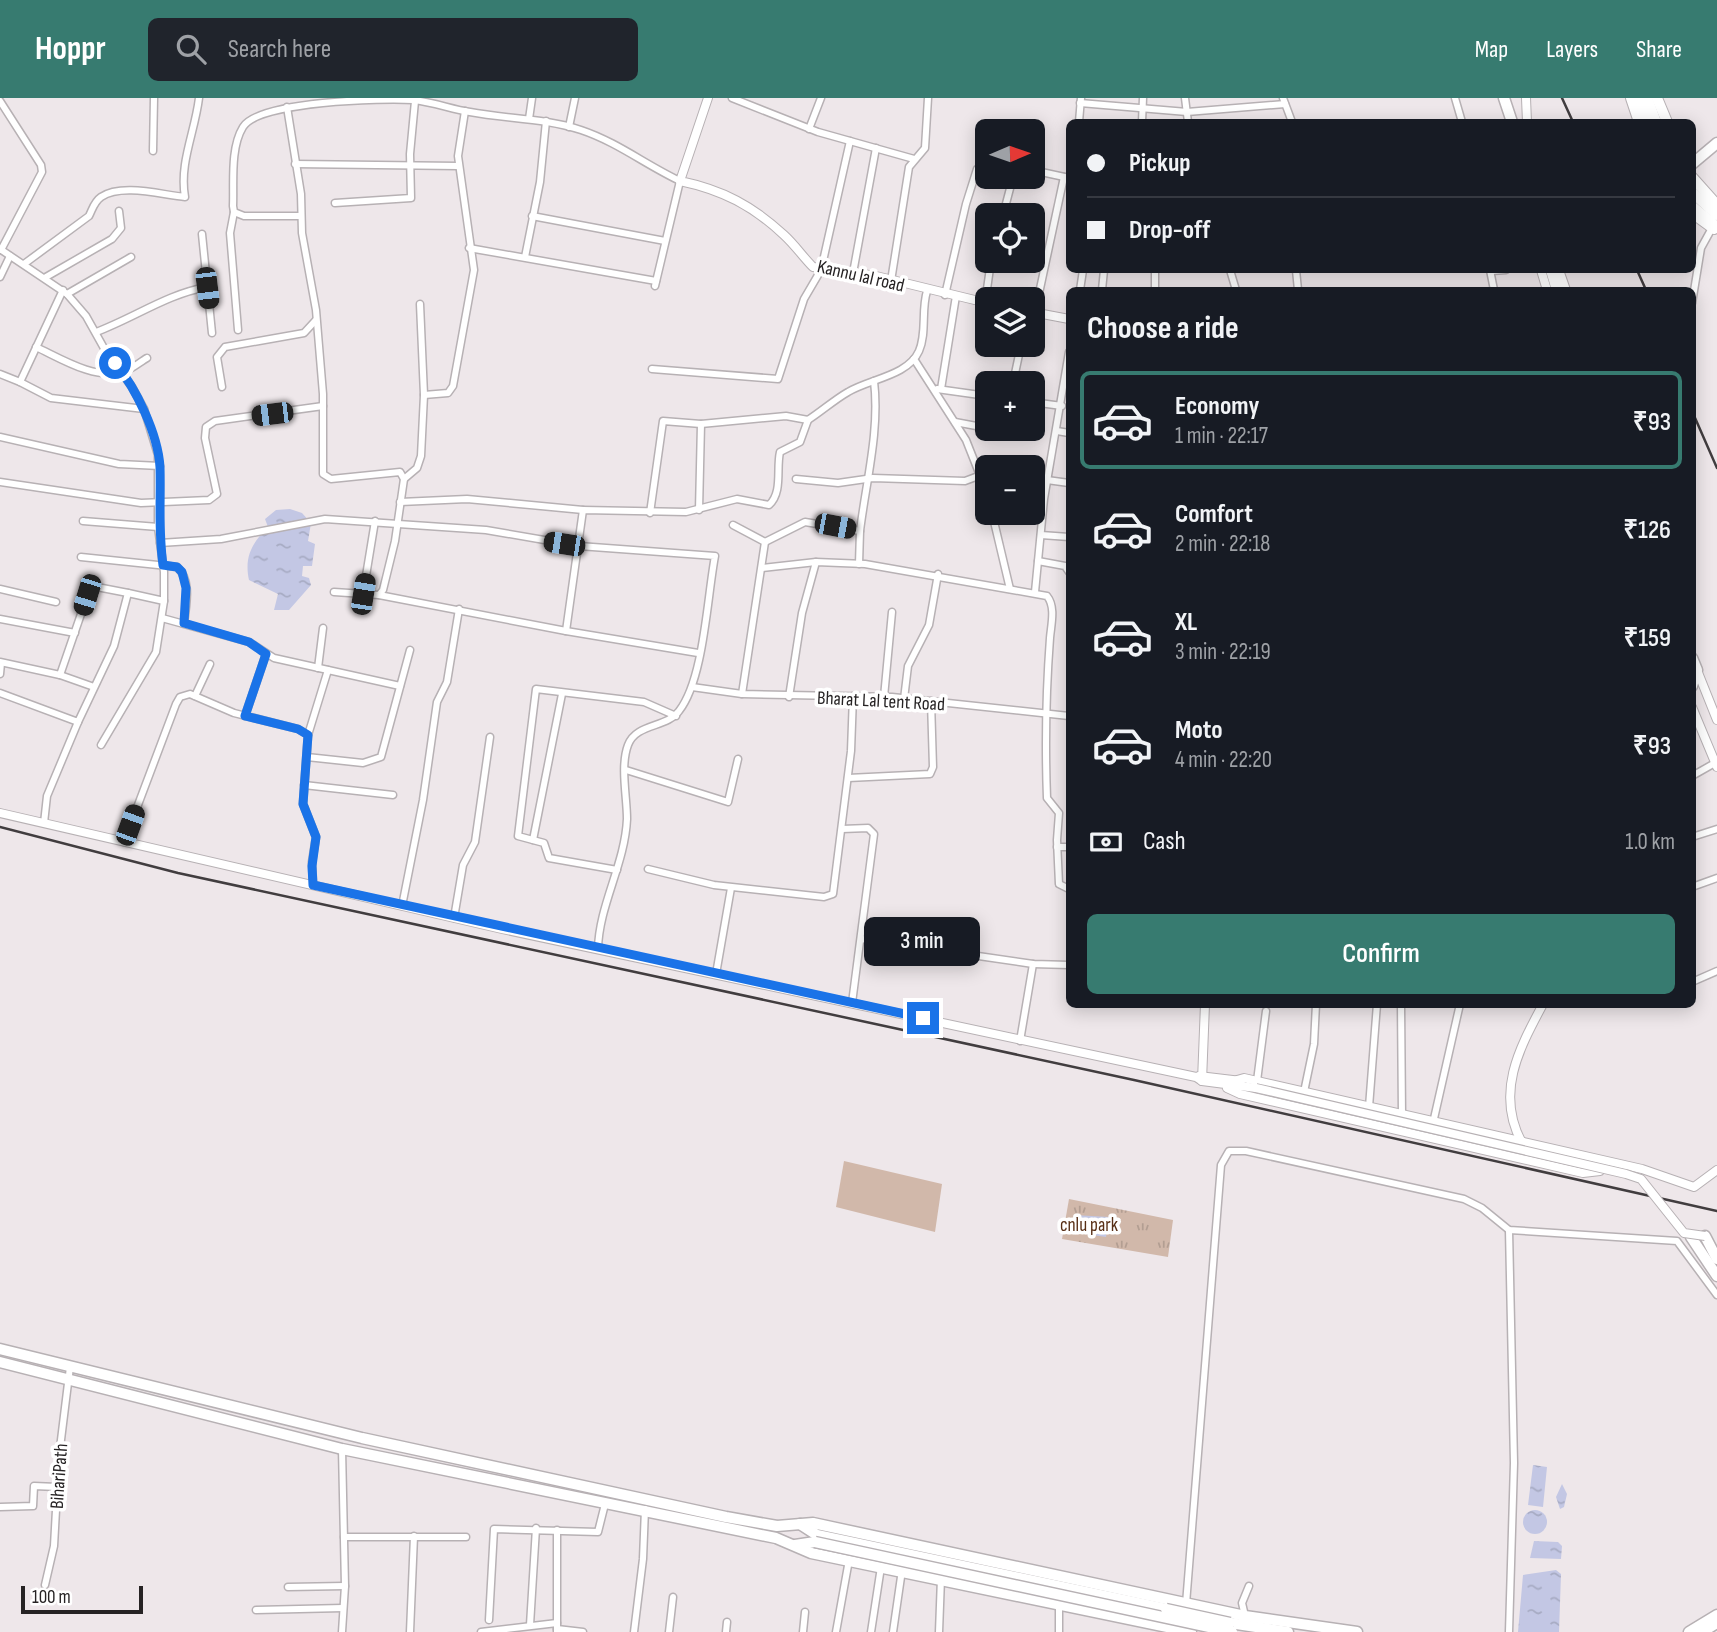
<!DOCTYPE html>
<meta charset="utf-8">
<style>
body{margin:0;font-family:"Sofia Sans Condensed",sans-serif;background:#20242c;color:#f1f3f6;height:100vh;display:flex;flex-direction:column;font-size:26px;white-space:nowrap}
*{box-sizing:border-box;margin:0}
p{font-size:23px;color:#9ea1a6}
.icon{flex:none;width:38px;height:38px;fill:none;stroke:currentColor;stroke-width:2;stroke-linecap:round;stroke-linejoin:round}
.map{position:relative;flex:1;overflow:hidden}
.details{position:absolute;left:1066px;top:189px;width:630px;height:721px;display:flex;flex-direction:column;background:#171b24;border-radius:10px;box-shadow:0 4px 18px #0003}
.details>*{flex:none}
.banner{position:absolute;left:1066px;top:21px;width:630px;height:154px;border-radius:10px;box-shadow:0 4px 18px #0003;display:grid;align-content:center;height:154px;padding:0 21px;background:#171b24}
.needle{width:46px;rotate:88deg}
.tools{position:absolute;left:975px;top:21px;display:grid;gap:14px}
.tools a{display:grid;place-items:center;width:70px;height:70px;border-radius:10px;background:#171b24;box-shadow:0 4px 18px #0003;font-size:35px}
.scale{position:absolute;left:21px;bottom:18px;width:122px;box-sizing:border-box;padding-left:7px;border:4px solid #262324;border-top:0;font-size:19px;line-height:24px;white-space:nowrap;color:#262324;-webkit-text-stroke:5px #fff;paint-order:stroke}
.end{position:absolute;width:32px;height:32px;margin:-16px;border:9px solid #1a73e8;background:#fff;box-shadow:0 0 0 4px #fff}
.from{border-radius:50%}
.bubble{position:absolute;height:49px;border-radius:10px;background:#171b24;box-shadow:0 4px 18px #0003;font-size:23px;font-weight:600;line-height:49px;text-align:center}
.car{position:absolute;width:21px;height:42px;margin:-21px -10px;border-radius:9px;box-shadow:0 0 5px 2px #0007;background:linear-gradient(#222 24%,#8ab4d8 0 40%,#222 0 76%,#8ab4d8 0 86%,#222 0)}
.banner b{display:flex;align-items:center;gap:24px;height:66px;font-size:26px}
.banner b+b{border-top:2px solid #363941}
.banner i{width:18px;height:18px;background:#f1f3f6}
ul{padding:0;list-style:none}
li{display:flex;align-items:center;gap:21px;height:98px;margin:0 14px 10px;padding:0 7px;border:4px solid transparent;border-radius:10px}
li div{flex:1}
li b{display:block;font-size:26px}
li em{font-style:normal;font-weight:600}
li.on{border-color:#377b70}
li>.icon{width:63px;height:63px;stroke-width:1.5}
h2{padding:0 21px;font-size:32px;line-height:84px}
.pay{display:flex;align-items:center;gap:18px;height:77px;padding:0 21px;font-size:26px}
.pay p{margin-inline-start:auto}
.cta{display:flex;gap:14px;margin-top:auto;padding:14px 21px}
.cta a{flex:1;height:80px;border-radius:10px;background:#377b70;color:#fff;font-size:28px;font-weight:600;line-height:80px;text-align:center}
header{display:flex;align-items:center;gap:42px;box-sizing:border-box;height:98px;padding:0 35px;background:#377b70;color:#fff}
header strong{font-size:33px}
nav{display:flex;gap:38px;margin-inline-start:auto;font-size:24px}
.search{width:490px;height:63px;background:#20242c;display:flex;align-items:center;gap:18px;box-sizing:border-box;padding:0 24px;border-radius:10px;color:#9ea1a6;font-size:26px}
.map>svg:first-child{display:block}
.grass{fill:#d1b8aa}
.park{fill:url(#park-tufts)}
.water{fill:url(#water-ripples)}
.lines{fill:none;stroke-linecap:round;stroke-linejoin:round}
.minor-casing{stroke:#b7b1b4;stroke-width:9}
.tertiary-casing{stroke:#b7b1b4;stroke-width:10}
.secondary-casing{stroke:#b7b1b4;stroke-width:12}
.primary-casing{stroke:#b7b1b4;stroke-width:13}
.trunk-casing{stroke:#b7b1b4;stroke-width:13}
.minor{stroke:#fff;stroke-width:6}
.tertiary{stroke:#fff;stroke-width:8}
.secondary{stroke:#fff;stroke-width:10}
.primary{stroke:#fff;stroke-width:10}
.trunk{stroke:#fff;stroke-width:10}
.rail{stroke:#413d3f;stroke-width:2.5}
.tertiary-bridge-casing{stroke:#b7b1b4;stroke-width:10;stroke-linecap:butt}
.trunk-bridge-casing{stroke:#b7b1b4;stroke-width:13;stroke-linecap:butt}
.tertiary-bridge{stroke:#fff;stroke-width:8}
.trunk-bridge{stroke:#fff;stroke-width:10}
.route{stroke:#1a73e8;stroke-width:9}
.labels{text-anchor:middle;stroke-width:7;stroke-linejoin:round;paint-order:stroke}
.street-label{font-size:19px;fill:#262324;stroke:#fff}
.park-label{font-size:19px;fill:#572e15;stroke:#fff}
</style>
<header>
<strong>Hoppr</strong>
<div class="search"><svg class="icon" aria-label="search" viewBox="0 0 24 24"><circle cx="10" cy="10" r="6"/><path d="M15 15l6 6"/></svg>Search here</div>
<nav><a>Map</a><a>Layers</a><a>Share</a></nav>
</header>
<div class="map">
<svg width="1717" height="1534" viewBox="0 0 1717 1534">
<defs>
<pattern id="park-tufts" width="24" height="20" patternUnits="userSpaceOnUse" patternTransform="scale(1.75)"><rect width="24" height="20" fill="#d1b8aa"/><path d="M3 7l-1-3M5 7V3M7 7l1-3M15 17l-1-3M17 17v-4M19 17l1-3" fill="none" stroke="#b39e92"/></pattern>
<pattern id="water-ripples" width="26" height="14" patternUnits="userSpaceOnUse" patternTransform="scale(1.75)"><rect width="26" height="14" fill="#c3c7e4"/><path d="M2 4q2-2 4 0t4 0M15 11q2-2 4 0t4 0" fill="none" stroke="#a7abc3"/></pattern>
</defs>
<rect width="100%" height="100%" fill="#eee7ea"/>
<polygon class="grass" points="844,1063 942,1086 935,1134 836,1109"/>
<polygon class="park" points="1069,1101 1173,1122 1168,1159 1062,1141"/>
<g class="water">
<path d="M290,411L302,415L311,425L308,443L315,446L312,468H303L302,478L309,480L311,487L289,512H274L278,496L249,482C244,459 252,445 268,429L265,421L276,412Z"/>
<polygon points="1074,1117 1109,1119 1106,1139 1072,1134"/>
<polygon points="1533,1367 1547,1369 1543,1409 1528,1407"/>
<polygon points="1562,1386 1567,1396 1564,1409 1560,1411 1556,1399"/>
<circle cx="1535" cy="1424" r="12"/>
<polygon points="1534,1443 1558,1444 1562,1448 1561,1461 1530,1460"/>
<polygon points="1556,1472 1561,1476 1559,1534 1518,1534 1523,1477"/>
</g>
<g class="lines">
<defs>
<g id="minor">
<polyline points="732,0 818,34 914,61"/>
<polyline points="1185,0 1188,24"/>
<polyline points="1283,0 1292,24"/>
<polyline points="1455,0 1462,24"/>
<polyline points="0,3 41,67 42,74 1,152"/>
<polyline points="1080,5 1187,14 1285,6"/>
<polyline points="287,9 301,96 302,135 316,212 323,296 323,376 331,381 400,374 404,381 395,443 383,492 379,497 334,494"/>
<polyline points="529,21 532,0"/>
<polyline points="1079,24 1081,0"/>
<polyline points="1142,24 1143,0"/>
<polyline points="569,29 575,0"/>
<polyline points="809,31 821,0"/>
<polyline points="153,53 154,0"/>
<polyline points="295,66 458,68"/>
<polyline points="1032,72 1069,80"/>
<polyline points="335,105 411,100 410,56 415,3"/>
<polyline points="234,114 230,135 238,232"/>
<polyline points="1003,117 1013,79"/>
<path d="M301,118H244L234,114L233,108C234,85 230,50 243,29C259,3 383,0 413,2C433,4 451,11 470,14C507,21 545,20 581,32C617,44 646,67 680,83L655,188"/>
<polyline points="532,118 665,143"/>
<polyline points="202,136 212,235"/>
<polyline points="469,150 656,183"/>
<polyline points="0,151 67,196 86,218 105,252 132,289 144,311 158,357 158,429 83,423"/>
<polyline points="525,159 540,84 546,23"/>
<path d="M24,166L89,118C93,110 94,104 101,99C122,85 162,97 185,99C179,65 195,34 199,0"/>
<polyline points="1230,172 1236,192"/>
<polyline points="1296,172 1298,192"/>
<polyline points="1490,172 1494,192"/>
<polyline points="1491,173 1506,172"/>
<polyline points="853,175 876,50"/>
<polyline points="0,179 10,158"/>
<polyline points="46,179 112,141 121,130 119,113"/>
<polyline points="891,183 909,69 925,50 928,0"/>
<polyline points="1080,192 1083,172"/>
<polyline points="1102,192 1104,172"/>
<polyline points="1155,192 1155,172"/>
<polyline points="67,196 131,159"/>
<polyline points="945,197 966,106 977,71 987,66"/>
<polyline points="985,205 991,163"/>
<polyline points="1692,205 1701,150 1712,130"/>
<polyline points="1035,214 1064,79"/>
<path d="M96,234C134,220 167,196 207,189"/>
<path d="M36,249C60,260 94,282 123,274C131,272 140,264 147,260"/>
<polyline points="914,261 966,342 987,395"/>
<polyline points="652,271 778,281 804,201 821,172 850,43"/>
<polyline points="0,276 20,284 63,192"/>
<polyline points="20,284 51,300 144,311"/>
<polyline points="1013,285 1021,247"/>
<polyline points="222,289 217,259 225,249 304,235 316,222"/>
<polyline points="937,291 987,298"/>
<polyline points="941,291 956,198"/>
<polyline points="424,297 448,295 453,288 474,172 458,58 465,13"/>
<polyline points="1032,304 1062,308"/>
<polyline points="955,324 987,330"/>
<polyline points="1057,333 1069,335"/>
<polyline points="0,339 119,366 160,368"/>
<polyline points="404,381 417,370 421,358 424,297 420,206"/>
<polyline points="796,381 838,385 873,380 965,383 981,377"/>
<polyline points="1047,382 1069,385"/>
<polyline points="0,384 141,405 209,402 217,396 205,340 206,329 215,323 323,308"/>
<polyline points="400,404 467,401 583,412"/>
<polyline points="699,412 701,326"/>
<path d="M650,415L663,323L701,326L786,318L808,322C822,313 834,302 848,294C869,281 908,278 919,253C927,235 921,212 927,193"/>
<polyline points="992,415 1010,491"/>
<polyline points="733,427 765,444 742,596"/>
<polyline points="1041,437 1069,439"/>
<path d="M765,444L805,424L860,433C866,384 880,332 874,283"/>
<path d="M160,445L221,441L325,421L486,432L579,448L715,458C707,500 704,581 679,613C667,630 636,625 628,647C620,668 627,699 627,721C625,766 599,807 598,851"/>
<path d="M81,459L177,469C192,482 186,507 184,525"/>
<polyline points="1038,463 1065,468 1069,474"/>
<polyline points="859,466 860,433"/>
<path d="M762,470L816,464L865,466L1047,498C1056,509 1051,527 1050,540C1046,593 1045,647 1047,700L1059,715L1057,742L1059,786L1069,791"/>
<polyline points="0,491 56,504"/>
<polyline points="1035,494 1044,401 1069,254"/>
<polyline points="363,496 375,423"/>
<polyline points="379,497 566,533"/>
<polyline points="162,520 249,544 274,560 400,588"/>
<polyline points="0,521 75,535"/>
<path d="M698,555L566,533L583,412L686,414L737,401L769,407C783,394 776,371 780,354L800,344L808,322"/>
<polyline points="0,564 60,577 94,589"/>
<polyline points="318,570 323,530"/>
<polyline points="0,576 1,565"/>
<polyline points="60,577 90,490 97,489 128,495"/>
<polyline points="692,589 742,596 892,599 1069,618"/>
<polyline points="0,595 78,624 114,548 128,495 164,503 164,474 158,429"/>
<polyline points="195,598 210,566"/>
<polyline points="789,599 802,515 816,464"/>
<polyline points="884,599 892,514"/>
<polyline points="904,601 908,568 929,527 938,476"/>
<polyline points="245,618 266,556"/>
<polyline points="308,637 328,572"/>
<polyline points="101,647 156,554 164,503"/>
<polyline points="307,659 363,665 381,659 410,552"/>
<polyline points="626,672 728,704 738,661"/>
<polyline points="1692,678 1715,665"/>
<polyline points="848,680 930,676 933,669 931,603"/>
<polyline points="304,687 393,697"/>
<polyline points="44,725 47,698 78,624"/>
<polyline points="842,731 868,730 874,736 852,905"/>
<polyline points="1692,739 1717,731"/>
<polyline points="533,742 562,596"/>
<polyline points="124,744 176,606 180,599 190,596 234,615 298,631 308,637 303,706 316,739 312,764 313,787"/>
<polyline points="1057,749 1069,749"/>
<polyline points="648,771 714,787 824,799 833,796 851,653 853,598"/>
<polyline points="617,772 549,760 544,745 518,738 536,591 644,604 676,618"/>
<polyline points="1692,789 1717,780"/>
<polyline points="402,808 423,702 437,604 447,584 459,511"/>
<polyline points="454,820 463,767 475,744 490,639"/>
<polyline points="861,841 1033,866 1069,867"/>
<polyline points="716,876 731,790"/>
<polyline points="1692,884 1717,873"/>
<polyline points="1401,906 1402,1017"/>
<polyline points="1020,943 1033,866"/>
<polyline points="1257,983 1266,913"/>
<polyline points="1304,994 1314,946 1316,906"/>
<polyline points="1369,1009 1377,906"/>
<polyline points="1433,1025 1460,906"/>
<polyline points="1509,1132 1514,1365 1509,1534"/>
<polyline points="342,1351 345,1488 342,1534"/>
<polyline points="0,1409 33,1408 34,1388 57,1389"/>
<polyline points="344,1439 466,1439"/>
<polyline points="45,1487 54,1448 59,1358 70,1269"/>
<polyline points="288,1489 345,1488"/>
<polyline points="1059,1506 1059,1534"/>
<polyline points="1186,1506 1221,1067 1229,1053 1246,1053 1464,1101 1482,1110 1509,1132 1677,1143 1717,1197"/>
<polyline points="256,1512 343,1510"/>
<polyline points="1245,1518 1242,1505 1249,1488"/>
<polyline points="489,1522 494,1431 598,1434 605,1406"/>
<polyline points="530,1527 536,1430"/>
<polyline points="557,1531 583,1534"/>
<polyline points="410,1534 414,1438"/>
<polyline points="481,1534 557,1525"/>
<polyline points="557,1534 557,1432"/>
<polyline points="634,1534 643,1461 645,1411"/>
<polyline points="669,1534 673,1499"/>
<polyline points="726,1534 727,1524"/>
<polyline points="803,1534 805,1514"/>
<polyline points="836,1534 849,1462"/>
<polyline points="871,1534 881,1469"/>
<polyline points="893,1534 902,1472"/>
<polyline points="939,1534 941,1480"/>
</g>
<g id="tertiary">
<path d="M708,0L680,83C723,92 753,108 784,137C795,147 803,159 813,169L876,178L987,205"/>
<polyline points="1526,0 1527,24"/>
<polyline points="1541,172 1547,192"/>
<polyline points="1559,172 1566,192"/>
<polyline points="1032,214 1069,221"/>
<polyline points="1697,572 1717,622"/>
<polyline points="1692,609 1717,669"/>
<polyline points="0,715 502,831 1196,979 1202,983 1256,990"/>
<polyline points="1199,978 1241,983"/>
<polyline points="1237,982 1244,980 1642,1071 1694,1089 1717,1072"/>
<polyline points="1202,983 1205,906"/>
<polyline points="1227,990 1240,996 1583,1075 1600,1073 1604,1065"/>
<path d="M1522,1045C1495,995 1519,951 1543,906"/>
</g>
<g id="secondary">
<polyline points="1631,0 1639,24"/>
<polyline points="1657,0 1667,24"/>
<polyline points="1692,79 1717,107"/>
<polyline points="1692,115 1714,131"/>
</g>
<g id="primary">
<polyline points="1638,0 1646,24"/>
<polyline points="1647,0 1656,24"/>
<polyline points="1692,66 1717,45"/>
<polyline points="1692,94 1717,117"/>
<polyline points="1692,108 1717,129"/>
<polyline points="0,1251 362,1340 726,1419 777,1428 813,1425 1245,1518 1357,1534"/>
<polyline points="0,1264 342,1351 776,1440 811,1455 1191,1534"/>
<polyline points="1689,1534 1717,1517"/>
</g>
<g id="trunk">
<polyline points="1504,0 1512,24"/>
<polyline points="1551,172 1557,192"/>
<polyline points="1692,560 1697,572 1692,588"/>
<polyline points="1705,1138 1717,1161"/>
<polyline points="1691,1139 1717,1178"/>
<polyline points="800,1426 817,1437 1166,1511"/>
<polyline points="795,1447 815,1444"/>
<polyline points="1230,1525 1288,1534"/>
<polyline points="1702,1534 1717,1525"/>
</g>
</defs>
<use href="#minor" class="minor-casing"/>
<use href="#tertiary" class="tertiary-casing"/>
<use href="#secondary" class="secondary-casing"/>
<use href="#primary" class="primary-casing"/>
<use href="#trunk" class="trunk-casing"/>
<use href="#minor" class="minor"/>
<use href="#tertiary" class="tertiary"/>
<use href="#secondary" class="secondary"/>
<use href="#primary" class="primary"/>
<use href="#trunk" class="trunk"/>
<g class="rail">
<polyline points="1562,0 1573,24"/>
<polyline points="1637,172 1646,192"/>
<polyline points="1692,313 1717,370"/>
<polyline points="0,729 178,775 1134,982 1717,1113"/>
</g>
<defs>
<polyline id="tertiary-bridge" points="1256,990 1626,1076 1641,1081 1684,1135 1705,1138"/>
<g id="trunk-bridge">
<polyline points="815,1444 1232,1534"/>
<polyline points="1166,1511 1230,1525"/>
</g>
</defs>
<use href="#tertiary-bridge" class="tertiary-bridge-casing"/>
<use href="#trunk-bridge" class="trunk-bridge-casing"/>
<use href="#tertiary-bridge" class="tertiary-bridge"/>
<use href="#trunk-bridge" class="trunk-bridge"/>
</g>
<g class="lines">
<path class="route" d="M115,265C136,290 158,336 160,369C161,403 158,432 163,467L177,469L182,474L186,490L184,525L249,544L266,556L245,618L298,631L308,637L303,706L316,739L312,768L313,787L923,920"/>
</g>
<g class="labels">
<g class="street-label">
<text transform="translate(861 177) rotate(13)" y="7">Kannu lal road</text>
<text transform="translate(881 602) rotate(3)" y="7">Bharat Lal tent Road</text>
<text transform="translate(58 1378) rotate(-86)" y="7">BihariPath</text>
</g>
<g class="park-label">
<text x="1089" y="1133">cnlu park</text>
</g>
</g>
</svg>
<div class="tools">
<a><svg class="needle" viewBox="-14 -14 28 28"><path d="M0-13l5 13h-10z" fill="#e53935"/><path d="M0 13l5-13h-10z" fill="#9ea1a6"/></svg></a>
<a><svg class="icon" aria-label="locate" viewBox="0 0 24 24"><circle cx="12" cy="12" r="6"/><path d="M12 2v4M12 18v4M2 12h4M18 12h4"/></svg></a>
<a><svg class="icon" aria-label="layers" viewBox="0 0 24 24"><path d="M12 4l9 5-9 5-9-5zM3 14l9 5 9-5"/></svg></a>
<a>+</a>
<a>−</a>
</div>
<div class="scale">100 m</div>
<i class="end from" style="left:115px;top:265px"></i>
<i class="end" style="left:923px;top:920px"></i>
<div class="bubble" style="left:864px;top:819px;width:116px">3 min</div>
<i class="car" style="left:207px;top:190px;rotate:173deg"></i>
<i class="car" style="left:272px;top:316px;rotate:263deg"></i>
<i class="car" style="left:835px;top:428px;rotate:101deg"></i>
<i class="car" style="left:564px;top:446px;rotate:279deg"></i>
<i class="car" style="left:363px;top:496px;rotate:9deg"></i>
<i class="car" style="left:87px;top:497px;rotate:197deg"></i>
<i class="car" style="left:130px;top:727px;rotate:20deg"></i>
<div class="banner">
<b><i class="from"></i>Pickup</b>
<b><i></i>Drop-off</b>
</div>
<section class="details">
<h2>Choose a ride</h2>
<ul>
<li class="on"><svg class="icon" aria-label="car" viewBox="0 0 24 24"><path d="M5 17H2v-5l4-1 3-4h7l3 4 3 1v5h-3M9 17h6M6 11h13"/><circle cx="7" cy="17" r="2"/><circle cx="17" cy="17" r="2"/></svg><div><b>Economy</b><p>1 min · 22:17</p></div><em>₹93</em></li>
<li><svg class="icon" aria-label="car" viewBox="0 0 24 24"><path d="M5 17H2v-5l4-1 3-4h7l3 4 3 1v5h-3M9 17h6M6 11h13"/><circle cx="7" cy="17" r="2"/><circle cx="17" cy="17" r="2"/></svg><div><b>Comfort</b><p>2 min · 22:18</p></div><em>₹126</em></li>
<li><svg class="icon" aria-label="car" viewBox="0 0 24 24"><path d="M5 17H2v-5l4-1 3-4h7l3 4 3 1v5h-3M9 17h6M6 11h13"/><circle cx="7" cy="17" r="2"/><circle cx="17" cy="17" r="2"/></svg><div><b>XL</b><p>3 min · 22:19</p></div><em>₹159</em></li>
<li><svg class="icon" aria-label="car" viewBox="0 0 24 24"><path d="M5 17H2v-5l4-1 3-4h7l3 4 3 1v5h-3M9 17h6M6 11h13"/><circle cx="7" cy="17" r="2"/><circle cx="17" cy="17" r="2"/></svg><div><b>Moto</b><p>4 min · 22:20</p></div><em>₹93</em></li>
</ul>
<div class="pay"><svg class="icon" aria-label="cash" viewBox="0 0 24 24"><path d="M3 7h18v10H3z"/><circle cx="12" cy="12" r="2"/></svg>Cash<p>1.0 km</p></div>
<div class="cta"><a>Confirm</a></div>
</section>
</div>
